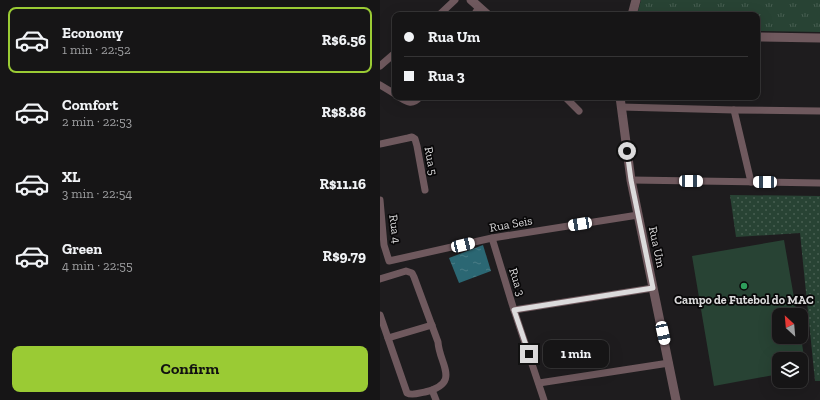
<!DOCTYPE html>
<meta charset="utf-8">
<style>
body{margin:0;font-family:"Zilla Slab",serif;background:#232223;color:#f1f3f6;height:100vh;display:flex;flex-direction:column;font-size:15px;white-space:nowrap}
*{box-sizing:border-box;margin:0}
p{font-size:13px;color:#9e9fa1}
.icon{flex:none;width:22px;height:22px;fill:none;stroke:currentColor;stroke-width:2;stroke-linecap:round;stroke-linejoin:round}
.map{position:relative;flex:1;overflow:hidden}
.drawer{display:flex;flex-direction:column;background:#161516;width:380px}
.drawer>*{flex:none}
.hud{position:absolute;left:12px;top:12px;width:368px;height:88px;border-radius:8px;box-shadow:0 4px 16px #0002,0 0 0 1px #353435;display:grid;align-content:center;height:88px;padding:0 12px;background:#161516}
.needle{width:26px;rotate:334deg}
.controls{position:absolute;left:392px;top:308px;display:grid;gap:8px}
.controls a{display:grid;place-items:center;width:36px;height:36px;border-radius:8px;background:#161516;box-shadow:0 4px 16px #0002,0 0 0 1px #353435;font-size:20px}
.end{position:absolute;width:18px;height:18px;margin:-9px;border:5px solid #dcdbdc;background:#111;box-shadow:0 0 0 2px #111}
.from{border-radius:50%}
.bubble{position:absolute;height:28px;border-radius:8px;background:#161516;box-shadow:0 4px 16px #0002,0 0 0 1px #353435;font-size:13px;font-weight:800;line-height:28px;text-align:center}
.car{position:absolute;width:12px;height:24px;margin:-12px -6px;border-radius:5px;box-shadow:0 0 3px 1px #0007;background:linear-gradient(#fff 24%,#345 0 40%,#fff 0 76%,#345 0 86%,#fff 0)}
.hud b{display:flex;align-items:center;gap:14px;height:38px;font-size:15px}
.hud b+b{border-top:1px solid #353435}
.hud i{width:10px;height:10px;background:#f1f3f6}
ul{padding:7px 0 0;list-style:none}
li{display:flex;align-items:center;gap:12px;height:66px;margin:0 8px 6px;padding:0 4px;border:2px solid transparent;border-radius:8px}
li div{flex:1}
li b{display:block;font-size:15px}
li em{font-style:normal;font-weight:800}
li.active{border-color:#9acb34}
li>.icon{width:36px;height:36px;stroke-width:1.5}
.action{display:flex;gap:8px;margin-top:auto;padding:8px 12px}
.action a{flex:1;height:46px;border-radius:8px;background:#9acb34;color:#111;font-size:16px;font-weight:800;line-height:46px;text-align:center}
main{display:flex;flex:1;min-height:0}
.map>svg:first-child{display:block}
.grass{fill:url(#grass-dots)}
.park{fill:url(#park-tufts)}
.pitch{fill:#284334}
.water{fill:url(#water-ripples)}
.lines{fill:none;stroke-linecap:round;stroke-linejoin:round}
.minor{stroke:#6f595e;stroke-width:7}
.tertiary{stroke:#6f595e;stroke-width:9}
.route{stroke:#dcdbdc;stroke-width:5}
.leisure-dot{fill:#2e9e5b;stroke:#080708;stroke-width:1.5}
.labels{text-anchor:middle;stroke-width:3.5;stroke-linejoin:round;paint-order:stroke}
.street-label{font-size:12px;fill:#dcdbdc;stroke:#080708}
.poi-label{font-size:12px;font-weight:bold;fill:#dcdbdc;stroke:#080708}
</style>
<main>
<section class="drawer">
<ul>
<li class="active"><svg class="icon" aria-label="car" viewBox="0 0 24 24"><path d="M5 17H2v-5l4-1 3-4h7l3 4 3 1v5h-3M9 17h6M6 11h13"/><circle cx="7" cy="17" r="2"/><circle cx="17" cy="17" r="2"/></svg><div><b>Economy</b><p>1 min · 22:52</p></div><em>R$6.56</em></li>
<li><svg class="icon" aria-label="car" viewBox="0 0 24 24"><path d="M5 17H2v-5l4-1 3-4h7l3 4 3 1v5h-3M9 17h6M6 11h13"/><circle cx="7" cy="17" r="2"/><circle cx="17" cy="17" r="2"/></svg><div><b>Comfort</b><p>2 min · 22:53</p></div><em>R$8.86</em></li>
<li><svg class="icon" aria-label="car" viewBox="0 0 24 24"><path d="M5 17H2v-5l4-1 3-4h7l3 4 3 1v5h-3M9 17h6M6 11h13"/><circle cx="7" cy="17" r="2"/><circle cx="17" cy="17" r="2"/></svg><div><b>XL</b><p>3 min · 22:54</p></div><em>R$11.16</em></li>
<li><svg class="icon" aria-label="car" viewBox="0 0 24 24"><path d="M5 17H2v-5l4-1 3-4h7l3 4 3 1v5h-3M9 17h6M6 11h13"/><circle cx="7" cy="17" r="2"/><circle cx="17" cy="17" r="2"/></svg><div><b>Green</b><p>4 min · 22:55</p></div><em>R$9.79</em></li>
</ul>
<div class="action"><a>Confirm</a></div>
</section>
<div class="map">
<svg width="440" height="400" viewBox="0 0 440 400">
<defs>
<pattern id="grass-dots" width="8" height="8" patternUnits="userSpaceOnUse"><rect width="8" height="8" fill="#284334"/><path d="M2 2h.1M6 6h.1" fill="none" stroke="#475e51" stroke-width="1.8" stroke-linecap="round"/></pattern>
<pattern id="park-tufts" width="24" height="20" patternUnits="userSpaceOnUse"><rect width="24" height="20" fill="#284334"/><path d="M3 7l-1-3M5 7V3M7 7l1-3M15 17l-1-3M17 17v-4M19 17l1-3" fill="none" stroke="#475e51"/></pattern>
<pattern id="water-ripples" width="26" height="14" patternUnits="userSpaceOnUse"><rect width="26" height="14" fill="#2b6773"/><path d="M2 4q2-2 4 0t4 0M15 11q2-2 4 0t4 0" fill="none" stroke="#497c86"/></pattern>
</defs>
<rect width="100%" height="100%" fill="#1e1c1e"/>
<polygon class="grass" points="350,195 440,196 440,381 435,381 420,233 356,237"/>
<polygon class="park" points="261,0 440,0 440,32 377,31 377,15 257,15"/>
<polygon class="pitch" points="404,240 417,315 399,315 399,337 421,337 426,370 421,371 421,359 399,359 399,374 334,386 312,256"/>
<polygon class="water" points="103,245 111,271 79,283 69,258"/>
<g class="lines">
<g class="minor">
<polyline points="59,15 75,0"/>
<polyline points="94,15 99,7"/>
<polyline points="0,66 15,53"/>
<polyline points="0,85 15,94"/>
<path d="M19,97C27,102 32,106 40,97"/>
<polyline points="185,97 199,111"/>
<polyline points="241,107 354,110 440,111"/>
<polyline points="354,110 371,182"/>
<polyline points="0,144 28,138 32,137 35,139 37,146 45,190"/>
<polyline points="251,180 440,183"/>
<polyline points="0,200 4,245 9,261 112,238 258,215"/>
<polyline points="112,238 134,310 164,400"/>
<path d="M0,279L26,271L32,273L34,277L58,342C59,364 82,383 45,392C39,393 32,396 27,393L0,315"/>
<polyline points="134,310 273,288"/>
<polyline points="8,338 52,325"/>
<polyline points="159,383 289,363"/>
<polyline points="52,390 56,400"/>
</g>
<g class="tertiary">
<polyline points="91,0 108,15"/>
<polyline points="252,15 256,0"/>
<polyline points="377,37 440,38"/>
<polyline points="240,97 251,180 296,400"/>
</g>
</g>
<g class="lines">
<polyline class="route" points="149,354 134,310 273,288 251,180 247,151"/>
</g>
<circle class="leisure-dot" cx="364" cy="286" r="4"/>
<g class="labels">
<g class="street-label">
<text transform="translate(51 161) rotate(80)" y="4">Rua 5</text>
<text transform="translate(131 224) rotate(-10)" y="4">Rua Seis</text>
<text transform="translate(15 229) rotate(83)" y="4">Rua 4</text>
<text transform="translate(277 247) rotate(78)" y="4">Rua Um</text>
<text transform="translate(137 282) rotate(73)" y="4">Rua 3</text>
</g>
<g class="poi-label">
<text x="364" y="304">Campo de Futebol do MAC</text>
</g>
</g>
</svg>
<div class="controls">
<a><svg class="needle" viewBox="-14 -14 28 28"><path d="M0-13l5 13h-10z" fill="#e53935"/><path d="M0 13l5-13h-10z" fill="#9e9fa1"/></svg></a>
<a><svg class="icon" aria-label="layers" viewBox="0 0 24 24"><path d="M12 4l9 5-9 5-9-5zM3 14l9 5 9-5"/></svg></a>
</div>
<i class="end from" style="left:247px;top:151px"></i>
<i class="end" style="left:149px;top:354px"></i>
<div class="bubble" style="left:163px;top:340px;width:66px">1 min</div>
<i class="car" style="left:311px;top:181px;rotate:91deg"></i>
<i class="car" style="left:385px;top:182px;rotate:271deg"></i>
<i class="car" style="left:200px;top:224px;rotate:261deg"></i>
<i class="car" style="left:83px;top:245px;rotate:77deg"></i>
<i class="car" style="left:283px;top:333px;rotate:168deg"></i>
<div class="hud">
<b><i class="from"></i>Rua Um</b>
<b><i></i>Rua 3</b>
</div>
</div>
</main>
